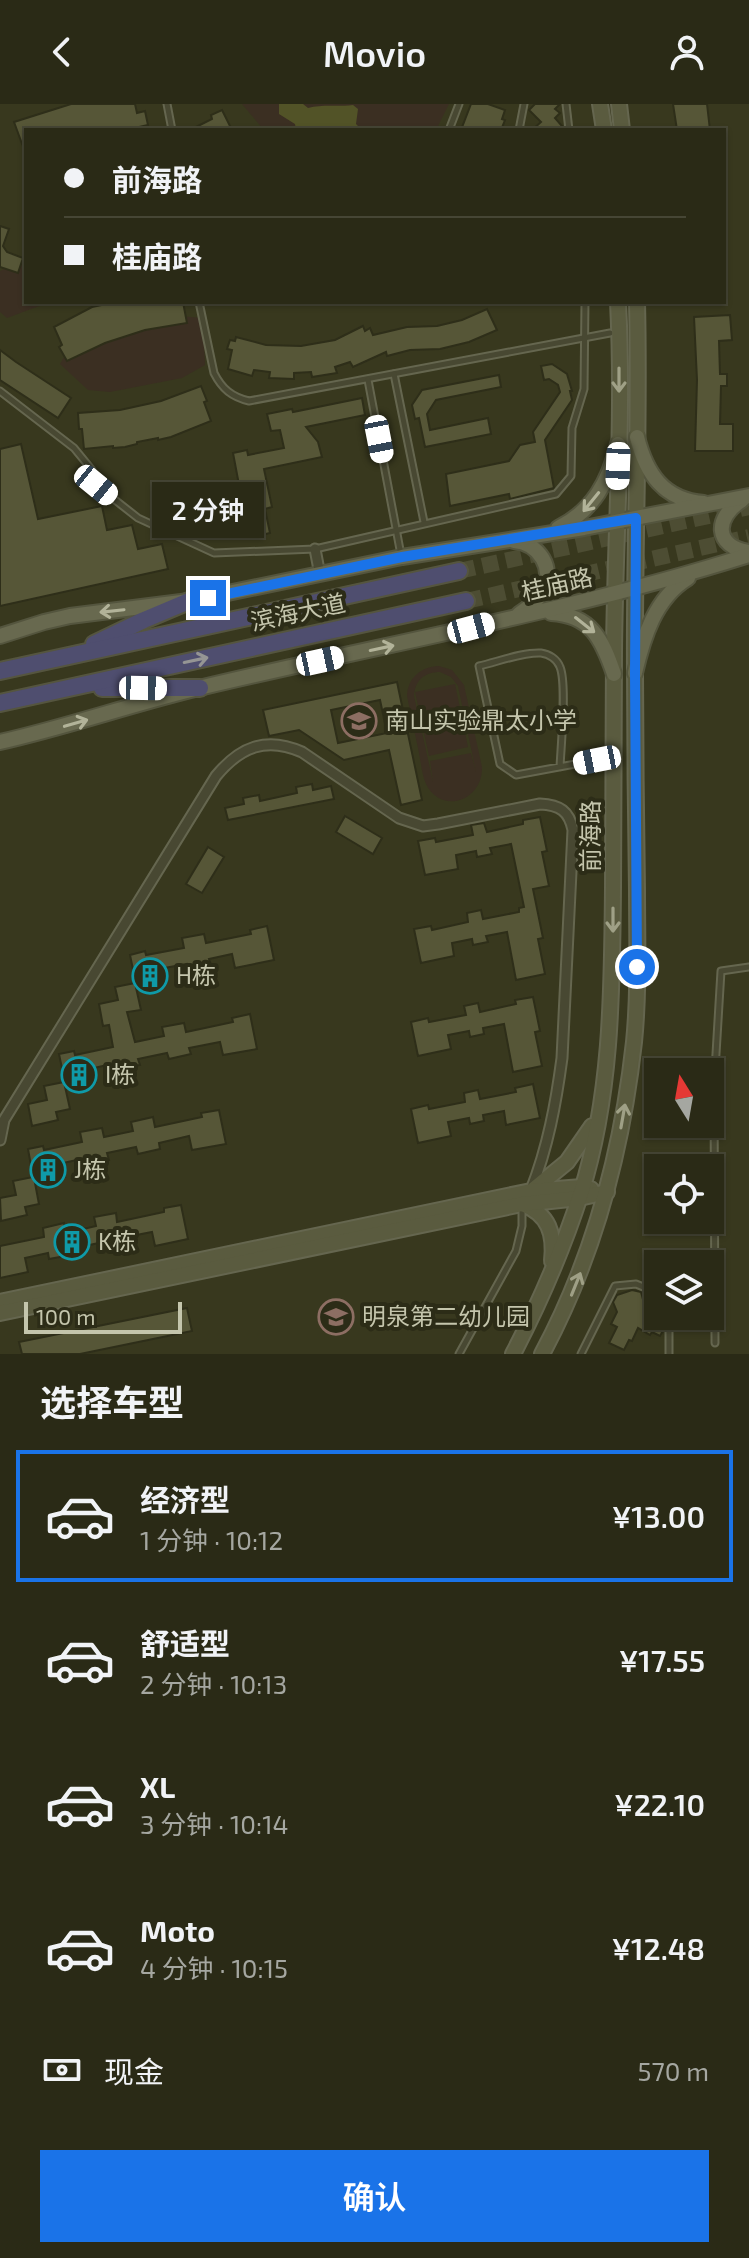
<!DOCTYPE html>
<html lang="zh">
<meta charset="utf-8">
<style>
body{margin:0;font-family:"Exo 2","Noto Sans SC",sans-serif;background:#32321f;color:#f1f3f6;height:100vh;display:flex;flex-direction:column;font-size:30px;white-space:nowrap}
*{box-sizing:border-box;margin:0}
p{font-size:26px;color:#a5a7a1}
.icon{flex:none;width:44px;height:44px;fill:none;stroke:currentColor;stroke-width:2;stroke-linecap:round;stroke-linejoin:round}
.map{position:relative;height:1250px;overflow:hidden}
.sheet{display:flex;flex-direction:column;background:#2a2a16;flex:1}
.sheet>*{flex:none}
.guide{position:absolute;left:24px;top:24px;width:702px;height:176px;border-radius:0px;box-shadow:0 2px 6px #0004,0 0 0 2px #464635;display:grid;align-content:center;height:176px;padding:0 40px;background:#2a2a16}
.needle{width:52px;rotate:349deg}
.fabs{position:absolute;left:644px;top:954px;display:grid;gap:16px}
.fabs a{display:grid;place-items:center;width:80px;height:80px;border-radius:0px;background:#2a2a16;box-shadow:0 2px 6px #0004,0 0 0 2px #464635;font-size:40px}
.scale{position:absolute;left:24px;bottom:20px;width:158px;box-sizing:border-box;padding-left:8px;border:4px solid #c4c5ac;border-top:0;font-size:22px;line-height:28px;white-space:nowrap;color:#c4c5ac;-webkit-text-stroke:6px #2c2c17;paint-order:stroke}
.end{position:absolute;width:36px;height:36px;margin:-18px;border:10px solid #1a73e8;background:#fff;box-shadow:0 0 0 4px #fff}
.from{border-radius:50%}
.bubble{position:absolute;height:56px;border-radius:0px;background:#2a2a16;box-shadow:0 2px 6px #0004,0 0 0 2px #464635;font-size:26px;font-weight:600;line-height:56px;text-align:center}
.car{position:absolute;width:24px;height:48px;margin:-24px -12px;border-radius:10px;box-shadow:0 0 6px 2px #0007;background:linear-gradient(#fff 24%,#345 0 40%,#fff 0 76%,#345 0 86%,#fff 0)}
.guide b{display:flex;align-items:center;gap:28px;height:76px;font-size:30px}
.guide b+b{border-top:2px solid #464635}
.guide i{width:20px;height:20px;background:#f1f3f6}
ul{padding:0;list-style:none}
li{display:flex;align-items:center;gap:24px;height:132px;margin:0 16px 12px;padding:0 24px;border:4px solid transparent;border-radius:0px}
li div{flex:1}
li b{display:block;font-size:30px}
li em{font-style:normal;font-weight:600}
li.selected{border-color:#1a73e8}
li>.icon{width:72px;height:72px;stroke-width:1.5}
h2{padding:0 40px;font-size:36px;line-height:96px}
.pay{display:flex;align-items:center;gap:20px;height:88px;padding:0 40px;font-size:30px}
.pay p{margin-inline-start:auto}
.cta{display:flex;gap:16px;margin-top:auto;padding:16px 40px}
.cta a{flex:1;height:92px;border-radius:0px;background:#1a73e8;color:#fff;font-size:32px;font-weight:600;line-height:92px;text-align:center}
header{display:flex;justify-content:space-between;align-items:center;height:104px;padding:0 40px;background:#2a2a16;font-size:36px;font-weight:600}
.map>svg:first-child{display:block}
.green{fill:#3b2f22;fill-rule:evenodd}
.water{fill:#525327}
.building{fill:#565637;stroke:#2e2e19;stroke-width:2;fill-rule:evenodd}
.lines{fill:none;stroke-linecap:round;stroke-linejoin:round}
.highway-tunnel{stroke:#4d4d33;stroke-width:16;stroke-dasharray:16 8;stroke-linecap:butt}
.lane-casing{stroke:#65664f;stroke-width:9}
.street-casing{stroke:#65664f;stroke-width:13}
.secondary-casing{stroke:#65664f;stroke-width:18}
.primary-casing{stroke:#54553e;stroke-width:18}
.highway-casing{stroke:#55553f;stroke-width:20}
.lane{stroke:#484832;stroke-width:5}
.street{stroke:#484832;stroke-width:9}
.secondary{stroke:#5a5b3f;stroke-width:14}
.primary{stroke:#68694f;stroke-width:14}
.highway{stroke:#4f4e6f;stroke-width:16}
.oneway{stroke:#9fa086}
.oneway2{stroke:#b2b399}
.oneway3{stroke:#959594}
.route{stroke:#1a73e8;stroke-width:10}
.labels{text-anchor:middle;stroke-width:8;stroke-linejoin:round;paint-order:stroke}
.street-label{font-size:24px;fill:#c4c5ac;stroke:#2c2c17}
.poi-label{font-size:24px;fill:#c4c5ac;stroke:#2c2c17;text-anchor:start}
</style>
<header><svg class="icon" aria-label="back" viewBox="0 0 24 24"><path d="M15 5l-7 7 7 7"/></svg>Movio<svg class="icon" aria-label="person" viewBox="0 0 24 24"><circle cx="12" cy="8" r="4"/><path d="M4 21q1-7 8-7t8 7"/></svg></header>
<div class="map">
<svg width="749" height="1250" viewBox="0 0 749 1250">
<rect width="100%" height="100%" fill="#38381e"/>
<g class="green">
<polygon points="242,0 449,0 436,26 264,26"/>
<polygon points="26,154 26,198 50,198 7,214 0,208 0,167"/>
<polygon points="167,211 203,214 205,261 182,274 110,288 88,286 60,260 66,250"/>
<path d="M439,562L452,566L464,581L482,663C483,697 441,711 426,680C422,671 421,659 419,649C415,630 411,611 407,592C408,574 420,563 439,562ZM440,568L451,573L458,582L476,668L471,649L430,657L433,678L414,592C415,576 425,568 440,568Z"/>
<polygon points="455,580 468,643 429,652 415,588"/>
</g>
<path class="water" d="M279,0H303L308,4C323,0 336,3 353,1L358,5L356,20L362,26H296L295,20L279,10Z"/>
<g class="building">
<polygon points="71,0 135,0 137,9 145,7 148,21 126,26 26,26 25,48 14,18"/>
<polygon points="471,0 488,0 505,6 502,15 505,16 501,26 461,26"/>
<polygon points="535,0 560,0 555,5 560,9 555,14 562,22 557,26 532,26 541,18 529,6"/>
<polygon points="673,0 707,0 710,26 677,26"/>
<polygon points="222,6 232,26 190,26 212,15 211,11"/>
<polygon points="0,122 9,125 3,142 7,148 23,154 18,169 0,163"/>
<polygon points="116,198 183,198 187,219 145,226 105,239 67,257 59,243 62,241 54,223 92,203"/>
<polygon points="487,205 497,226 469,238 440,245 410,246 387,252 386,248 353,263 350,258 335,263 337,269 312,273 311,268 294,269 294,275 269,274 270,268 254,266 252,272 228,265 232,246 227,245 230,236 235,237 236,233 266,241 301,242 335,236 363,222 365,227 370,224 373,231 407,223 437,222 462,216"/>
<polygon points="730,211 732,236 719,237 720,270 727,270 727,282 721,282 720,320 733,320 733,347 695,347 697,276 694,213"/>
<polygon points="0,246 16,258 71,294 58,314 0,276"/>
<polygon points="552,260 567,270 572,287 570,287 572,296 545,336 554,384 510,395 509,390 450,402 446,370 509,357 520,341 535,338 533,328 560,288 558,281 549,275 544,276 541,262"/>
<polygon points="499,271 501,283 436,296 427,310 430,326 488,314 491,330 425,343 419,314 415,315 412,301 422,286"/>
<polygon points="201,282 207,297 204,298 211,317 171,333 158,336 158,334 137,338 137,340 125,343 113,344 113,342 84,345 82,325 79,325 78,309 120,306 161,297"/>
<polygon points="362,294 365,311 306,323 318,338 322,353 264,365 272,403 265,405 270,429 249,434 233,349 247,346 248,351 284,344 280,326 271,327 267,310 292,305 293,308"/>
<polygon points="21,340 38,415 102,402 107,426 132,421 138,445 162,440 168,465 0,502 0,345"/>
<path d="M397,578L422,696L401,701L389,646L344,656L299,626L269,632L263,606ZM380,596L387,629L338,639L331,606Z"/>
<polygon points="312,680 313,686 331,682 334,695 228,716 225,704 244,700 243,694 259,691 260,697 297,689 296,683"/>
<polygon points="345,712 382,734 373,750 336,728"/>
<polygon points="540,713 547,747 542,748 549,782 533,785 543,834 538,835 545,870 516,876 507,828 486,832 488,838 473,841 472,835 452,839 454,852 421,859 414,825 431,822 432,826 468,818 467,809 481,806 483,815 519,808 519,804 524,803 511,740 490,744 492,750 477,753 476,747 456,751 458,765 425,771 418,737 435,734 436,738 473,731 471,721 484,719 487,728 523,720 523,716"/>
<polygon points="208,743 224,753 202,789 186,780"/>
<polygon points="267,822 274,856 235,864 232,850 209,855 211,861 189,866 187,860 164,864 167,878 137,885 130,851 145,847 146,851 184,844 182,834 204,830 206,839 251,830 250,826"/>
<polygon points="135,879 141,906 127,908 135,938 164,932 162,923 184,919 186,928 233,918 232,914 250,910 257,945 223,951 220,938 189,944 191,950 169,955 167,949 138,955 140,961 118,965 116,959 94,964 96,978 66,984 59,950 74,947 75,951 113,943 109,921 103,922 99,900 118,896 115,883"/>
<polygon points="533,893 540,927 535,928 542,962 513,968 504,920 483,924 484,930 470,933 469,927 448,931 451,945 418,952 411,918 428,914 429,918 466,911 464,902 478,899 480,908 516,900 515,896"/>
<polygon points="64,978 70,1005 56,1008 58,1016 32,1022 28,1000 47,996 44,982"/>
<polygon points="533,980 540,1014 506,1021 504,1007 483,1011 484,1017 470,1020 469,1014 448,1018 451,1032 418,1039 411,1005 428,1001 429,1005 465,998 464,989 478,986 480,995 516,988 515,984"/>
<polygon points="219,1006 226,1040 192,1046 189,1032 159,1039 160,1045 138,1050 136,1043 107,1049 109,1056 87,1060 86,1054 63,1059 65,1073 35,1079 39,1100 25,1103 27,1111 1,1117 0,1094 16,1091 13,1077 33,1073 28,1045 43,1042 44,1046 82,1038 80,1028 102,1024 104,1033 133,1027 131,1018 153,1013 155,1023 202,1013 201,1009"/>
<polygon points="181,1101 188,1135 155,1142 152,1128 121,1134 122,1140 100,1145 99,1139 70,1145 71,1151 49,1155 48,1149 25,1154 28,1168 0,1174 0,1142 44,1133 43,1124 64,1119 66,1129 96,1122 94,1113 116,1109 117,1118 164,1108 164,1104"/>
<polygon points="632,1186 641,1188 644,1199 656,1205 653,1210 664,1215 664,1225 660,1232 652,1228 650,1231 638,1224 632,1237 629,1236 624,1246 609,1239 617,1223 611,1220 617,1208 613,1198 617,1191"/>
<polygon points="187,1204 192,1227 80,1250 22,1250 19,1238"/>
</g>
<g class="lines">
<g class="highway-tunnel">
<polyline points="459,467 749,403"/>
<polyline points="466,497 749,433"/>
</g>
<defs>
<g id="lane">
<polyline points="167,0 172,26"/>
<polyline points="566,0 569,26"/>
<polyline points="449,26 459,0"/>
<polyline points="519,26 524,0"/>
<path d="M199,198L214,269C222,285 232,293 249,297L610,229"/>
<polyline points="394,270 424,418"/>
<polyline points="368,276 401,451"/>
<polyline points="0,287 74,344 92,366 96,381 138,414 214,449 315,445 556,390 571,372 572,324 584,285 585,198"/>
<path d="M560,663C561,641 567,580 560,563C557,555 549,550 541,549C523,548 497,558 479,562L500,660L516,671L613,653"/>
<polyline points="715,1239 714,983 721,867 749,863"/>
<polyline points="459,1250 516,1147 522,1122 522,1103"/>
<polyline points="581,1250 615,1182 636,1180 658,1189"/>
<polyline points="669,1250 669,1212"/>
</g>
<g id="street">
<polyline points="315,445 320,471"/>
<path d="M0,1036L4,1016L216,672C240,643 266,632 302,648L399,714L423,722L438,720L540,700C560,701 569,707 573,726L562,954C556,999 548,1043 531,1086"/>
</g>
<g id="secondary">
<polyline points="600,0 604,26"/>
<polyline points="619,0 622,26"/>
<polyline points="534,1085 567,1058 592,1022"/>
<path d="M522,1100C549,1110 555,1130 552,1157"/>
<polyline points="0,1198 531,1087 582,1083 591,1085"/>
<polyline points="0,1209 522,1100 579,1094 607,1088"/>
<path d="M513,1250C540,1198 563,1145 581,1089C612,990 612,886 613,784C613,705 614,627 614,548C615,432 624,314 618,198"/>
<path d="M542,1250C594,1153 622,1047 634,938C639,888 637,837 637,786C636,713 635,641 635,568C634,445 640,321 637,198"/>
</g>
<g id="primary">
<path d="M637,333C646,369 663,396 704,399"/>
<path d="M742,396C714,414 714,442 749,448"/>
<path d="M558,424C593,407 609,377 618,340"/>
<path d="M514,437C539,439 556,465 542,488C537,497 528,504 519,510"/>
<path d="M551,509C591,511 602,535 614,570"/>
<polyline points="0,532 44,518 70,512 189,497 402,453 584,424 749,392"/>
<path d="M635,569C643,534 655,494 688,474"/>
<path d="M0,638C67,623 132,600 199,584C383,540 569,508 749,451"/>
</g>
<g id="highway">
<polyline points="94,540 144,516 189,497"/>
<polyline points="0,567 459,467"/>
<polyline points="102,584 200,584"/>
<polyline points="0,599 466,497"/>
</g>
</defs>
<use href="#lane" class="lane-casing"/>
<use href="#street" class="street-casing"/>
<use href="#secondary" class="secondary-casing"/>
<use href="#primary" class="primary-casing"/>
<use href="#highway" class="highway-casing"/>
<use href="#lane" class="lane"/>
<use href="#street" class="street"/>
<use href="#secondary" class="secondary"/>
<use href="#primary" class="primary"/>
<use href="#highway" class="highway"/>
</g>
<defs><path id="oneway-shaft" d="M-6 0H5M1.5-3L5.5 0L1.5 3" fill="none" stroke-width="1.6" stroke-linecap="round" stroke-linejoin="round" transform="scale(2)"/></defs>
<g class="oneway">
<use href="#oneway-shaft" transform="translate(619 276) rotate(90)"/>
<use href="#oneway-shaft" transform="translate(613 816) rotate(90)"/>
<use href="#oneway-shaft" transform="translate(623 1012) rotate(-80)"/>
<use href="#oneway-shaft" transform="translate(576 1180) rotate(-68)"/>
</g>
<g class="oneway2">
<use href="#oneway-shaft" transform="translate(591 398) rotate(129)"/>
<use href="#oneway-shaft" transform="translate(112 507) rotate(174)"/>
<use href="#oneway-shaft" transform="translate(585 521) rotate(38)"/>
<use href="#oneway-shaft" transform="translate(382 544) rotate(-12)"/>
<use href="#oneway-shaft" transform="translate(76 619) rotate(-16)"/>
</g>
<use class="oneway3" href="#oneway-shaft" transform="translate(196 556) rotate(-12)"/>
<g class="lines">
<polyline class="route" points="208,494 402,453 636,414 635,569 637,863"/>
</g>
<defs>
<symbol id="school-ring" viewBox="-11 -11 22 22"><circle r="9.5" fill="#2c2c17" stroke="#8d6e63" stroke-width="1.5"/><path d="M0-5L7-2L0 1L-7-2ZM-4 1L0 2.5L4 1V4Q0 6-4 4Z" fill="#8d6e63"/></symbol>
<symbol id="building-ring" viewBox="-11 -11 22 22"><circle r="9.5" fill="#2c2c17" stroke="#0f9aa8" stroke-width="1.5"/><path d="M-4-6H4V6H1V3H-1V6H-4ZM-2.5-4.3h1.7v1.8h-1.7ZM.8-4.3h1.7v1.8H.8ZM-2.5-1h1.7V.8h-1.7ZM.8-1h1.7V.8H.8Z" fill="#0f9aa8"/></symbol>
</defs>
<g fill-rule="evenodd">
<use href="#school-ring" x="339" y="597" width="40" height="40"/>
<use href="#building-ring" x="130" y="852" width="40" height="40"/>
<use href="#building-ring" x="59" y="951" width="40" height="40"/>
<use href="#building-ring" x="28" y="1046" width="40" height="40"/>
<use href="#building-ring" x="52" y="1118" width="40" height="40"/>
<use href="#school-ring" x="316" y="1193" width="40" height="40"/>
</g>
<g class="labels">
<g class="street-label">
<text transform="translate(557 481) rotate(-13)" y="8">桂庙路</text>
<text transform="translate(298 509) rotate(-12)" y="8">滨海大道</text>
<text transform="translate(591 732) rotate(-90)" y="8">前海路</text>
</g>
<g class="poi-label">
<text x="385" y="625">南山实验鼎太小学</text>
<text x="176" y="880">H栋</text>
<text x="105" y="979">I栋</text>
<text x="74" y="1074">J栋</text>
<text x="98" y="1146">K栋</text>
<text x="362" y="1221">明泉第二幼儿园</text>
</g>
</g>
</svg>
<div class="fabs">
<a><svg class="needle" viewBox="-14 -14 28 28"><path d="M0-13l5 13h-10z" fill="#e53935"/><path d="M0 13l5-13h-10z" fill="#a5a7a1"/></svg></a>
<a><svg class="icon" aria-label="locate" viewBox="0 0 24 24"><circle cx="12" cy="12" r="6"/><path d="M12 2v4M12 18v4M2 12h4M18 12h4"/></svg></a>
<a><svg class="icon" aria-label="layers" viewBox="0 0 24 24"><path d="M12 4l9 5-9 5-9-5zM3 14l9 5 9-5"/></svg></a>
</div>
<div class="scale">100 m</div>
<i class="end from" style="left:637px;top:863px"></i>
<i class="end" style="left:208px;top:494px"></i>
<div class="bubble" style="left:152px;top:378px;width:112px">2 分钟</div>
<i class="car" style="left:379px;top:335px;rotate:169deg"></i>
<i class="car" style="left:618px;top:362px;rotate:182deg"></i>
<i class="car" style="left:96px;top:381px;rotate:129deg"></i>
<i class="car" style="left:471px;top:524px;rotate:75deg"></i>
<i class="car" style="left:320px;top:557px;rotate:78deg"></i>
<i class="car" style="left:143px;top:584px;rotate:91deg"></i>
<i class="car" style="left:597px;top:656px;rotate:259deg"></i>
<div class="guide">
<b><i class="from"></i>前海路</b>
<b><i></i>桂庙路</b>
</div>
</div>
<section class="sheet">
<h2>选择车型</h2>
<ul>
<li class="selected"><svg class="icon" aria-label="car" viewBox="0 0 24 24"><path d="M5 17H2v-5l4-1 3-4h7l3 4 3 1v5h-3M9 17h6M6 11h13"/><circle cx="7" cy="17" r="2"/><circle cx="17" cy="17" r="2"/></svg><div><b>经济型</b><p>1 分钟 · 10:12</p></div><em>¥13.00</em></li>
<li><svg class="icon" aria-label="car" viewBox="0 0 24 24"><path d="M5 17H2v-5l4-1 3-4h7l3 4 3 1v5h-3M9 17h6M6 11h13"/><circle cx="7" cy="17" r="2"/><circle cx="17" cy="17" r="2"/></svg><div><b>舒适型</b><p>2 分钟 · 10:13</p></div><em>¥17.55</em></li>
<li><svg class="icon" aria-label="car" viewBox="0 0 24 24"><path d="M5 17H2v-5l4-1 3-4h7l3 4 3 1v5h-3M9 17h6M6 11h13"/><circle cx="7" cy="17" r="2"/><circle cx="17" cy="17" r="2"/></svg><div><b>XL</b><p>3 分钟 · 10:14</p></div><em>¥22.10</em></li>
<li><svg class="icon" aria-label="car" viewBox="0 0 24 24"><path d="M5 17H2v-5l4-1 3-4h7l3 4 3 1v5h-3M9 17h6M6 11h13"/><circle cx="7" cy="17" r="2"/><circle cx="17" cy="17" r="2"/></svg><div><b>Moto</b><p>4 分钟 · 10:15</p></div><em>¥12.48</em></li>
</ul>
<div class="pay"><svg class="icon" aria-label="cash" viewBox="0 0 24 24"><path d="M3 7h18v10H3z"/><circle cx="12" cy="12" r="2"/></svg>现金<p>570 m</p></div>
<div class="cta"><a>确认</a></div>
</section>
